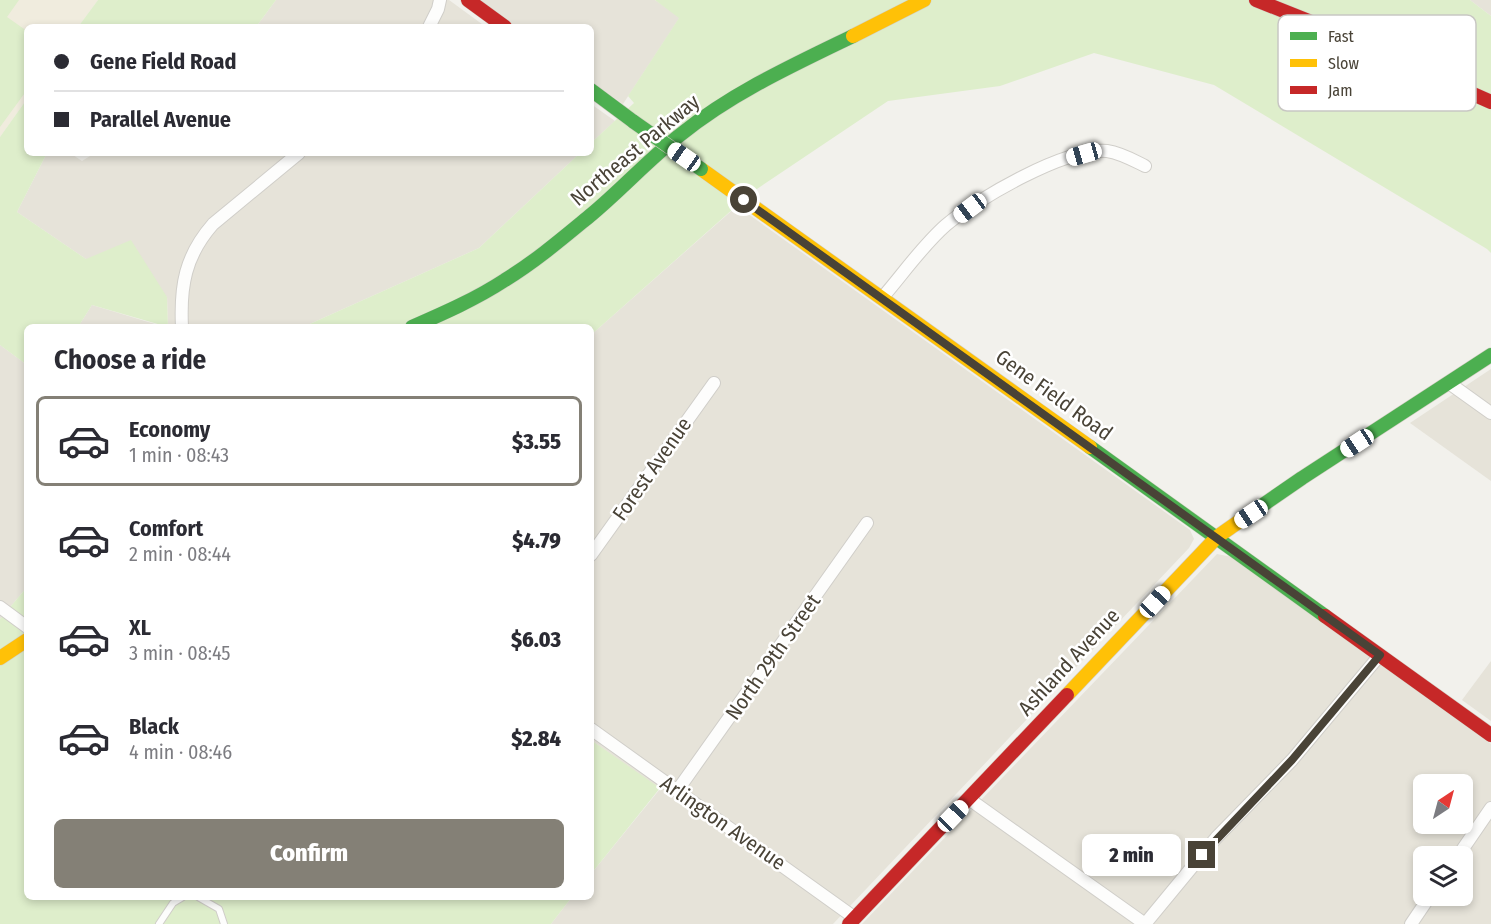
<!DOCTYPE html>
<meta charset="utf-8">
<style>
body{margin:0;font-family:"Fira Sans Condensed",sans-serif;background:#f7f7f7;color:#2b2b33;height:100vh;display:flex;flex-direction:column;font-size:22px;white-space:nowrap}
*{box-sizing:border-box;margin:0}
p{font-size:20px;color:#7c7c81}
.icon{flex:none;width:33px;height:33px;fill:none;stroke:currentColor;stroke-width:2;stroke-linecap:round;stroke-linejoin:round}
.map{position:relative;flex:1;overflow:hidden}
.panel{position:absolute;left:24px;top:324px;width:570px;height:576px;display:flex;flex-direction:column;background:#fff;border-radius:9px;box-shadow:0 3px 9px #0003}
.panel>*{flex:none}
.top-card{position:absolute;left:24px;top:24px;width:570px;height:132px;border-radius:9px;box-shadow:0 3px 9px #0003;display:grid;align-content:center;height:132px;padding:0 30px;background:#fff}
.needle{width:39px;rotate:36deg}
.fabs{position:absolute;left:1413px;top:774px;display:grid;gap:12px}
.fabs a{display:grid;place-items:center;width:60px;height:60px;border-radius:9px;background:#fff;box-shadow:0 3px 9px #0003;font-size:30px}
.end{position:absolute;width:27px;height:27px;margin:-14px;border:8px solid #494337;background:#fff;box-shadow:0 0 0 3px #fff}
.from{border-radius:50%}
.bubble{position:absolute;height:42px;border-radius:9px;background:#fff;box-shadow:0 3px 9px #0003;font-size:20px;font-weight:800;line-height:42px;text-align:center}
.car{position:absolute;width:18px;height:36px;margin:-18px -9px;border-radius:8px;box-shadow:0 0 4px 2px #0007;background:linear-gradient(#fff 24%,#345 0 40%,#fff 0 76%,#345 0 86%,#fff 0)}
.top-card b{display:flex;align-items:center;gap:21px;height:57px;font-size:22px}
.top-card b+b{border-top:2px solid #e1e1e2}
.top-card i{width:15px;height:15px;background:#2b2b33}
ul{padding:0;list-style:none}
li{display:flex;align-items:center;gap:18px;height:90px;margin:0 12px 9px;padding:0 18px;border:3px solid transparent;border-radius:9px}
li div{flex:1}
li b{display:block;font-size:22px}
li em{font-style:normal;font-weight:800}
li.on{border-color:#848076}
li>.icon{width:54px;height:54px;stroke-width:1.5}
h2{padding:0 30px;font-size:27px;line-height:72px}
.action{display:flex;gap:12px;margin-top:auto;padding:12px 30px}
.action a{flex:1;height:69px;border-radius:9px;background:#848076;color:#fff;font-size:24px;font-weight:800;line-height:69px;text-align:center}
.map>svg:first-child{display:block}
.residential{fill:#e6e3d9;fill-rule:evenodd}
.education{fill:#f0ecde}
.green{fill:#deeecb}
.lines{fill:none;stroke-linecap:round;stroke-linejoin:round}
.lane-casing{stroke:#d0cec9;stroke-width:8}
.street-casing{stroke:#d0cec9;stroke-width:14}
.fast-casing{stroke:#d2cec3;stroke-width:15}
.slow-casing{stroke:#d2cec3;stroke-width:15}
.jam-casing{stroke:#d2cec3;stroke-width:15}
.lane{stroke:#fdfdfc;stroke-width:6}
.street{stroke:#fdfdfc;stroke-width:12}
.fast{stroke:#4caf50;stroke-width:14}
.slow{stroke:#ffc107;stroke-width:14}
.jam{stroke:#c62828;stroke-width:14}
.fast-bridge-casing{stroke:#d2cec3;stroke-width:15;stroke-linecap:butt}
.fast-bridge{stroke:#4caf50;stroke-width:14}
.route{stroke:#494337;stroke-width:8}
.labels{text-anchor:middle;stroke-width:5;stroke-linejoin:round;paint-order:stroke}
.street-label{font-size:21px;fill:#494337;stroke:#fff}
.key{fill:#fff;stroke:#c8c7c3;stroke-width:1.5}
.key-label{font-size:16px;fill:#494337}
</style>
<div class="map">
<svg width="1491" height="924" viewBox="0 0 1491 924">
<rect width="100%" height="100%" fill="#f2f1ec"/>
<g class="residential">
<polygon points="276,0 449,0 486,27 256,27"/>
<polygon points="479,0 655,0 680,17 623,104 591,81 591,27 516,27"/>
<polygon points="1470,0 1491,0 1491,16"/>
<polygon points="591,104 615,121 591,143"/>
<polygon points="47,153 70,153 82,161 95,153 580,153 479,248 303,327 168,327 167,297 86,259 17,212"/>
<polygon points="737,206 1190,530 1194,539 1189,548 833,924 551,924 572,897 591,897 591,874 660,789 591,740 591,335"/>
<polygon points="92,305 165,327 78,327"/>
<polygon points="0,345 27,365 27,587 0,619"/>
<polygon points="1491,369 1491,481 1410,423"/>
<path d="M1217,554L1232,557L1491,744V924H862ZM1424,784H1462V824H1424ZM1424,856H1462V896H1424Z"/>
<polygon points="1491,661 1491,721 1462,700"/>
</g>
<polygon class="education" points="0,0 98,0 78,27 27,27 27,99 0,137"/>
<g class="green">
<polygon points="0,0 19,0 7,17 27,31 27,90 0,127"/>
<polygon points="98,0 276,0 256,27 78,27"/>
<polygon points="655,0 1470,0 1491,16 1491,253 1487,249 1214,85 1094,53 1000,86 888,101 751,193 591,335 591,327 303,327 479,248 580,153 591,153 591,143 634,103 628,96 679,18"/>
<polygon points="27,99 27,153 47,153 17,212 86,259 131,240 167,297 168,327 92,305 78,327 27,327 27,365 0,345 0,137"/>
<polygon points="27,587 27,897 572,897 551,924 0,924 0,619"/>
<polygon points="591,740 660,788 591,874"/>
</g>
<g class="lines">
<defs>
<g id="lane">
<polyline points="198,897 219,909 224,924"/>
<polyline points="159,924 173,903 183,897"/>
</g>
<g id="street">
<polyline points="429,27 438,9 440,0"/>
<path d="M882,298C903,274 922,246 946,225C977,199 1066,147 1107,151C1121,153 1133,160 1145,166"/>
<path d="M182,327C180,286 185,256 213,224L299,153"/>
<polyline points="1449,383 1491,413"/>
<polyline points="591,555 714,383"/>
<polyline points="0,607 27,627"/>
<polyline points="591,729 855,918"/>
<polyline points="677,791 867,523"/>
<polyline points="969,799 1145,924"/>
<polyline points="1458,856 1491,808"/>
<polyline points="1145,924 1216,838 1292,760 1380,655"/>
<polyline points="1411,924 1430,896"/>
</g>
<g id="fast">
<polyline points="591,90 634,122"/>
<path d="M412,327C444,313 476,299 505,280C536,261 564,237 592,214C622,189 649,159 680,135C732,93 793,65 853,36"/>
<polyline points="1090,447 1325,616"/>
<polyline points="1244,518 1302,478 1491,355"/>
</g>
<g id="slow">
<polyline points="853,36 924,0"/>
<polyline points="701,169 1090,447"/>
<polyline points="0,658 27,640"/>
<polyline points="1067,695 1217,537 1244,518"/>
</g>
<g id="jam">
<polyline points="468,0 505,27"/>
<polyline points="1256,0 1379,49 1430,75 1491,102"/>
<polyline points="1325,616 1491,735"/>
<polyline points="849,924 1067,695"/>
</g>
</defs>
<use href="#lane" class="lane-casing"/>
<use href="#street" class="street-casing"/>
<use href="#fast" class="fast-casing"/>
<use href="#slow" class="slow-casing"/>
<use href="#jam" class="jam-casing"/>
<use href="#lane" class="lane"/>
<use href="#street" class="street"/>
<use href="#fast" class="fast"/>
<use href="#slow" class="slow"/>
<use href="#jam" class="jam"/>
<defs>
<polyline id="fast-bridge" points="634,122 701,169"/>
</defs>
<use href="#fast-bridge" class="fast-bridge-casing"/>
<use href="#fast-bridge" class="fast-bridge"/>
</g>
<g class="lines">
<polyline class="route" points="744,200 1380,655 1292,760 1202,855"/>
</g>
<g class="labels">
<g class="street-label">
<text transform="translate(635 150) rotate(-40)" y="7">Northeast Parkway</text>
<text transform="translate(1054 395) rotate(36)" y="7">Gene Field Road</text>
<text transform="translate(652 469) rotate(-55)" y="7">Forest Avenue</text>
<text transform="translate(773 657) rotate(-55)" y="7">North 29th Street</text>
<text transform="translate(1069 662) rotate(-47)" y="7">Ashland Avenue</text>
<text transform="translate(723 823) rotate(35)" y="7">Arlington Avenue</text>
</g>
</g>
<rect x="1278" y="15" width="198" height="96" rx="9" class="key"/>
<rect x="1290" y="32" width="27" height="8" fill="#4caf50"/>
<rect x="1290" y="59" width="27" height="8" fill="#ffc107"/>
<rect x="1290" y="86" width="27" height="8" fill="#c62828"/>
<g class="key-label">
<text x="1328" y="42">Fast</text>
<text x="1328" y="69">Slow</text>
<text x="1328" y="96">Jam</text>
</g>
</svg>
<div class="fabs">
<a><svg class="needle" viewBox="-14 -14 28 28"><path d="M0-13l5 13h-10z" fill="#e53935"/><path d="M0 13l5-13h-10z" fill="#7c7c81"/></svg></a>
<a><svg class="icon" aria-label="layers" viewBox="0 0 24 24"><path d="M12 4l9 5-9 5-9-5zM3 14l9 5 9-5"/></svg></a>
</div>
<i class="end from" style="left:744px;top:200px"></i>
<i class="end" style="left:1202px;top:855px"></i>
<div class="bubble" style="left:1082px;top:834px;width:99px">2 min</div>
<i class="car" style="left:1084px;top:154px;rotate:254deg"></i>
<i class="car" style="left:684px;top:157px;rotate:305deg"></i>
<i class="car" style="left:970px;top:208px;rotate:233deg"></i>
<i class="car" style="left:1357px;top:443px;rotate:237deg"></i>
<i class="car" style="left:1251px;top:514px;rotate:236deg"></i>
<i class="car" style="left:1155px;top:602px;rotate:43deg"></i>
<i class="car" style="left:953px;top:816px;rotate:44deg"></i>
<div class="top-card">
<b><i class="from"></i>Gene Field Road</b>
<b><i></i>Parallel Avenue</b>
</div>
<section class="panel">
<h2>Choose a ride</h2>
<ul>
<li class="on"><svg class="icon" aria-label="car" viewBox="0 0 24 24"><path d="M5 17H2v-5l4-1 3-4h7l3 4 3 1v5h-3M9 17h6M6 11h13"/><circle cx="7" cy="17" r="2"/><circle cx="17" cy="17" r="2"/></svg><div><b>Economy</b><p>1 min · 08:43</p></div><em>$3.55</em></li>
<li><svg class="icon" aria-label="car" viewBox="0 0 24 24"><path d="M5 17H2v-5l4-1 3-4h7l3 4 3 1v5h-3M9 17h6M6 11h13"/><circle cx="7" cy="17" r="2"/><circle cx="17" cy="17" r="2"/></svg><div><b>Comfort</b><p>2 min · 08:44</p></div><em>$4.79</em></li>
<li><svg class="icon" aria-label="car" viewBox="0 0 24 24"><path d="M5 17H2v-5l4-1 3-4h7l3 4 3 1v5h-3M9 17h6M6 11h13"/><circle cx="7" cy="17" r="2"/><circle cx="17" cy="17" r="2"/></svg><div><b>XL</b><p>3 min · 08:45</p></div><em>$6.03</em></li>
<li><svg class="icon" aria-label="car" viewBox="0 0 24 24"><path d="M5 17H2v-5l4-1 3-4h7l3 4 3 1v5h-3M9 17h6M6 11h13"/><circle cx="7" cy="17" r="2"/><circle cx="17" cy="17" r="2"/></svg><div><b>Black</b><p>4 min · 08:46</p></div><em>$2.84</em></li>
</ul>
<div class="action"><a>Confirm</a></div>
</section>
</div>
